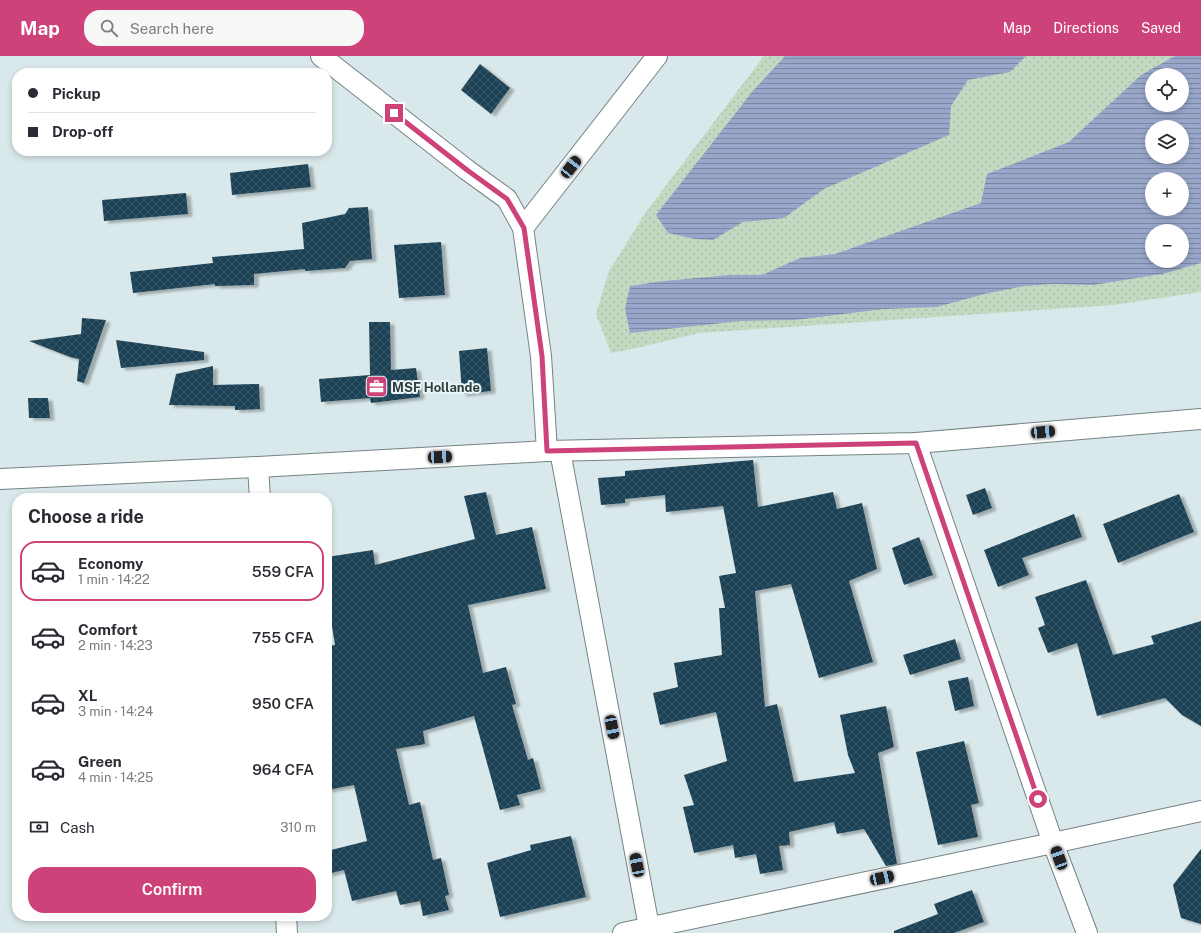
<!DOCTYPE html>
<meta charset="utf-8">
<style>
body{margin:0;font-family:"Public Sans",sans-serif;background:#f7f7f7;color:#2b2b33;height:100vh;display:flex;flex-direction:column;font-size:15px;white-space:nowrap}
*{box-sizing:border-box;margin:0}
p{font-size:13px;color:#7c7c81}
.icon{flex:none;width:22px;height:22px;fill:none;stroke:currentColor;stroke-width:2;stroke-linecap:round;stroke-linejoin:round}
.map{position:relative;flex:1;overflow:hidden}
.side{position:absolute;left:12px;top:437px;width:320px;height:428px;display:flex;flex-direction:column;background:#fff;border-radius:16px;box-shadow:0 2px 6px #0003}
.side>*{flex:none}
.banner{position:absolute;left:12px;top:12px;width:320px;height:88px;border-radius:16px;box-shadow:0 2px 6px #0003;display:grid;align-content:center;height:88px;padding:0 16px;background:#fff}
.fabs{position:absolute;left:1145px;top:12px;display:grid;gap:8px}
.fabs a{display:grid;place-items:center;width:44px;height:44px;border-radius:50%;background:#fff;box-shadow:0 2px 6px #0003;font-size:20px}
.end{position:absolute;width:18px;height:18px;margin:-9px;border:5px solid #cd4279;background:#fff;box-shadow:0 0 0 2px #fff}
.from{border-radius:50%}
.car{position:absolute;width:12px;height:24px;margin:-12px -6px;border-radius:5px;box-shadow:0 0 3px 1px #0007;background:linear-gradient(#222 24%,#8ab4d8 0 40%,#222 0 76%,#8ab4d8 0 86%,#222 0)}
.banner b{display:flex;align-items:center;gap:14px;height:38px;font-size:15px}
.banner b+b{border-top:1px solid #e1e1e2}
.banner i{width:10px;height:10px;background:#2b2b33}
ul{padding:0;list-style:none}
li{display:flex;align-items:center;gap:12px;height:60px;margin:0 8px 6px;padding:0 8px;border:2px solid transparent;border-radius:16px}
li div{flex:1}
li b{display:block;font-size:15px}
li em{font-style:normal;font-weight:600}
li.on{border-color:#cd4279}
li>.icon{width:36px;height:36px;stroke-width:1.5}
h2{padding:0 16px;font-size:18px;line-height:48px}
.pay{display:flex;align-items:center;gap:10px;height:44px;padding:0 16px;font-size:15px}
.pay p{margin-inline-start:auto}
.cta{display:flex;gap:8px;margin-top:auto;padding:8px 16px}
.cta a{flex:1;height:46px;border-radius:16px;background:#cd4279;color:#fff;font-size:16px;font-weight:600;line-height:46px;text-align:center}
header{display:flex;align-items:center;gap:24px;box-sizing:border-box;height:56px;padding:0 20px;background:#cd4279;color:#fff}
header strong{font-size:19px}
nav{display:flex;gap:22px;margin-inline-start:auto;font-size:14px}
.search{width:280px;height:36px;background:#f7f7f7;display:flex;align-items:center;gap:10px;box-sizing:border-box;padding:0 14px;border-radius:16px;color:#7c7c81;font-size:15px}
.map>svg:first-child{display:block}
.grass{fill:url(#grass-dots);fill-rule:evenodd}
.water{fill:url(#water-rules);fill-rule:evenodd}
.building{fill:url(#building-cross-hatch);filter:url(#shadow)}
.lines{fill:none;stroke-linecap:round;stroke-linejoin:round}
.minor-casing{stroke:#758385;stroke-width:22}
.minor{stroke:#fff;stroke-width:20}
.route{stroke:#cd4279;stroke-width:5}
.labels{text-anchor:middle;stroke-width:4;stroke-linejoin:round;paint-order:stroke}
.poi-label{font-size:13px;font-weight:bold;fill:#363c3d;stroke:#e6f6f7;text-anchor:start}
</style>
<header>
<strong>Map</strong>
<div class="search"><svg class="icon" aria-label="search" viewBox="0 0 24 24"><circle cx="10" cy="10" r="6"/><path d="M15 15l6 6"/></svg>Search here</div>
<nav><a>Map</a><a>Directions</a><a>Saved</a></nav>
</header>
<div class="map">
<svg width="1201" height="877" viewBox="0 0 1201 877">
<defs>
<pattern id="grass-dots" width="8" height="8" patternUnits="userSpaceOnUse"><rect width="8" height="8" fill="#c5d9c2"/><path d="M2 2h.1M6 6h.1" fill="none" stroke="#aabba8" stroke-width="1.8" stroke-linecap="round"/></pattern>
<pattern id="water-rules" width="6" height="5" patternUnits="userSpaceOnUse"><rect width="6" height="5" fill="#97a6c9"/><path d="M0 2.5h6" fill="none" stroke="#7c88a4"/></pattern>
<pattern id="building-cross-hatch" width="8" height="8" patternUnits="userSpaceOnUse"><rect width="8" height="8" fill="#1f4357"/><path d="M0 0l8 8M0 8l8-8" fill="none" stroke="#385668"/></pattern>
<filter id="shadow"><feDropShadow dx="4.5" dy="2.5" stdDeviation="1" flood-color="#0004"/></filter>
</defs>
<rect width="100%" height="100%" fill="#d9e8ea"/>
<path class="grass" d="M764,0H1201V236L1113,249L699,277L637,292L611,297L596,258L609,215L646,156ZM1152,19H1182V49H1152ZM1152,71H1182V101H1152ZM1152,123H1182V153H1152ZM1152,175H1182V205H1152Z"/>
<g class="water">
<polygon points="785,0 1026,0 1010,16 968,24 951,50 949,79 824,133 784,162 743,166 713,184 695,183 668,177 656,159 752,36"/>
<path d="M1175,0H1201V207L1162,218L1093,229L1053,228L1024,230L984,238L937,251L884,253L795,264L741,265L630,277L625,253L630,230L664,225L730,219H762L800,202L835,198L981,147L987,118L1069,86L1141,19ZM1152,19H1182V49H1152ZM1152,71H1182V101H1152ZM1152,123H1182V153H1152ZM1152,175H1182V205H1152Z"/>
</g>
<g class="building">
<polygon points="480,8 510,32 491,58 461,34"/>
<polygon points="308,108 311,131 232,139 230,117"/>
<polygon points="186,137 188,158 104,165 102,144"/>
<polygon points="368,151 372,203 350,205 345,212 305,215 305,213 254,218 254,229 215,230 215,228 133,237 130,216 213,207 212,201 304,193 302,167 345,158 349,152"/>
<polygon points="441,186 445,239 399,242 394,189"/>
<polygon points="82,262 106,264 84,327 77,325 79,303 70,301 29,285 81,278"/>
<polygon points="369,266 390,266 391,314 416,312 420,341 371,347 370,342 321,346 319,323 370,319"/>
<polygon points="116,284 204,296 204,304 121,312"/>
<polygon points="487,292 491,335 462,338 459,295"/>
<polygon points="213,310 213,329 259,328 260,353 235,354 235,350 169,349 176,318"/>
<polygon points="28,342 48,342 50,362 29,362"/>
<polygon points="753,404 758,451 833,436 837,453 862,447 877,513 849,525 873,606 819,622 791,528 755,535 765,651 777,648 794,726 855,717 848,699 840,659 886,650 894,691 878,697 897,808 886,810 864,773 837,778 834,766 789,776 790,789 779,790 783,814 760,818 756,798 735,802 733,789 694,797 683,751 694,749 684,719 727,705 716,656 660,669 653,637 678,631 674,607 722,599 719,552 725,552 719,520 736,517 723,450 666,456 665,439 625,443 625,447 601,449 598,422 625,420 625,415"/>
<polygon points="985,432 992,452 973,459 966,439"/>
<polygon points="486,436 496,479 532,471 546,533 468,549 483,617 506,611 516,648 512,649 528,704 533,702 541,733 517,739 520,749 500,754 474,660 423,675 425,688 396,693 409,749 420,746 433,804 441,802 449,839 445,840 449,854 423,860 420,845 400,849 396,835 352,845 344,814 327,818 327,795 367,785 354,729 327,734 327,590 335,589 327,539 327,501 373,494 375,509 475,483 464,440"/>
<polygon points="1179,438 1194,476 1118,507 1103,468"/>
<polygon points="1074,458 1082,481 1022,502 1029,519 998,531 984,494"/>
<polygon points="919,481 933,519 904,529 892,492"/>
<polygon points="1086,524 1113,599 1154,588 1151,580 1201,565 1201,670 1182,659 1165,642 1097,660 1077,587 1048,597 1038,572 1045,569 1035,541"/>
<polygon points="955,583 961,603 910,619 903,599"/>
<polygon points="968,621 974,650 955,655 948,625"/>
<polygon points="964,685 979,747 971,749 978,781 938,789 916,696"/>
<polygon points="571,780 586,841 500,861 487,807 531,794 530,789"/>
<polygon points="1201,793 1201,868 1181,862 1173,829"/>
<polygon points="972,834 984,866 954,877 894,877 894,875 938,858 934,848"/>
</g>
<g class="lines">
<defs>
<g id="minor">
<polyline points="321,0 467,114 507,143 523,172 541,300 547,395"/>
<polyline points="523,172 657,0"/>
<polyline points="916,387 1053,787 1087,877"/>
<polyline points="560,395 649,871"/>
<polyline points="258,411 260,442"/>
<polyline points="0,423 258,411 547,395 916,387 1201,363"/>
<polyline points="286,860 287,877"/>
<polyline points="623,877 1053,787 1201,755"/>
</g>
</defs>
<use href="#minor" class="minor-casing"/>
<use href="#minor" class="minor"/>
</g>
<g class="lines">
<polyline class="route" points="394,57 467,114 507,143 524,172 542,300 547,395 916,387 1038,743"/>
</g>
<defs>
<symbol id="office-square" viewBox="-11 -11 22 22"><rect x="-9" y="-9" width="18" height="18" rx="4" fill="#cd4279" stroke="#e6f6f7"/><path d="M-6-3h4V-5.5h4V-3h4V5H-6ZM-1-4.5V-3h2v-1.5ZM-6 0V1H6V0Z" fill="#fff"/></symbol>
</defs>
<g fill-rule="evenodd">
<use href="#office-square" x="364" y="318" width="25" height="25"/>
</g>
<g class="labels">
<g class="poi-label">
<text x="392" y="336">MSF Hollande</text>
</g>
</g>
</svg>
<div class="fabs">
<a><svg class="icon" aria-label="locate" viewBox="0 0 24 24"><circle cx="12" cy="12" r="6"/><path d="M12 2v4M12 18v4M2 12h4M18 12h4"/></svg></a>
<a><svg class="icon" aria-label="layers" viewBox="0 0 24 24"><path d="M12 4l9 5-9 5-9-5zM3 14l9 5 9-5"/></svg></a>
<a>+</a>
<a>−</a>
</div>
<i class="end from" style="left:1038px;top:743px"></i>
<i class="end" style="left:394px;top:57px"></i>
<i class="car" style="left:571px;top:111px;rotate:38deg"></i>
<i class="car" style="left:1043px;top:376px;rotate:85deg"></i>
<i class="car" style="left:440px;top:401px;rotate:87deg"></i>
<i class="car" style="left:612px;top:671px;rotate:169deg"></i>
<i class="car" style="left:1059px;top:802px;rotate:340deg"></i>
<i class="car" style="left:637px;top:809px;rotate:349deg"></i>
<i class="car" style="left:882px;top:822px;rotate:78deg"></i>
<div class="banner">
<b><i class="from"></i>Pickup</b>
<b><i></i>Drop-off</b>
</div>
<section class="side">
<h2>Choose a ride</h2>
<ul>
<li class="on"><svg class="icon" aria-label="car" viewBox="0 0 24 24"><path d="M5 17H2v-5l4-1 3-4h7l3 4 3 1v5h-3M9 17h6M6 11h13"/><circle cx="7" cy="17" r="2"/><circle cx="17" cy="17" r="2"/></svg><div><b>Economy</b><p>1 min · 14:22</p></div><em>559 CFA</em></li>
<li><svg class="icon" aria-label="car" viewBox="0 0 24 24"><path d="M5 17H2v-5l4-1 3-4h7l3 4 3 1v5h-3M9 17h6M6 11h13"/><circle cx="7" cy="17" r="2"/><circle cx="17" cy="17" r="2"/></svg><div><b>Comfort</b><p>2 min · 14:23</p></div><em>755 CFA</em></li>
<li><svg class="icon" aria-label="car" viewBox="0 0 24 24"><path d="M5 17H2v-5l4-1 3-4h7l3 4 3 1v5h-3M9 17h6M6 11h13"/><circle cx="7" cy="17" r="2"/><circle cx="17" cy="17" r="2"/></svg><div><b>XL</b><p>3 min · 14:24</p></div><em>950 CFA</em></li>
<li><svg class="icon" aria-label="car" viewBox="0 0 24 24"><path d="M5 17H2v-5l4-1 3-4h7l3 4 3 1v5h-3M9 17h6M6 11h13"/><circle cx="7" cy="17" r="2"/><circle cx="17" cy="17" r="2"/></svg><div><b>Green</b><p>4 min · 14:25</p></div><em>964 CFA</em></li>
</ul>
<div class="pay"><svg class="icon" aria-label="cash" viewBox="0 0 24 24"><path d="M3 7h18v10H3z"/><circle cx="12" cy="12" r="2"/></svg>Cash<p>310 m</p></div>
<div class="cta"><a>Confirm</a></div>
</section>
</div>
